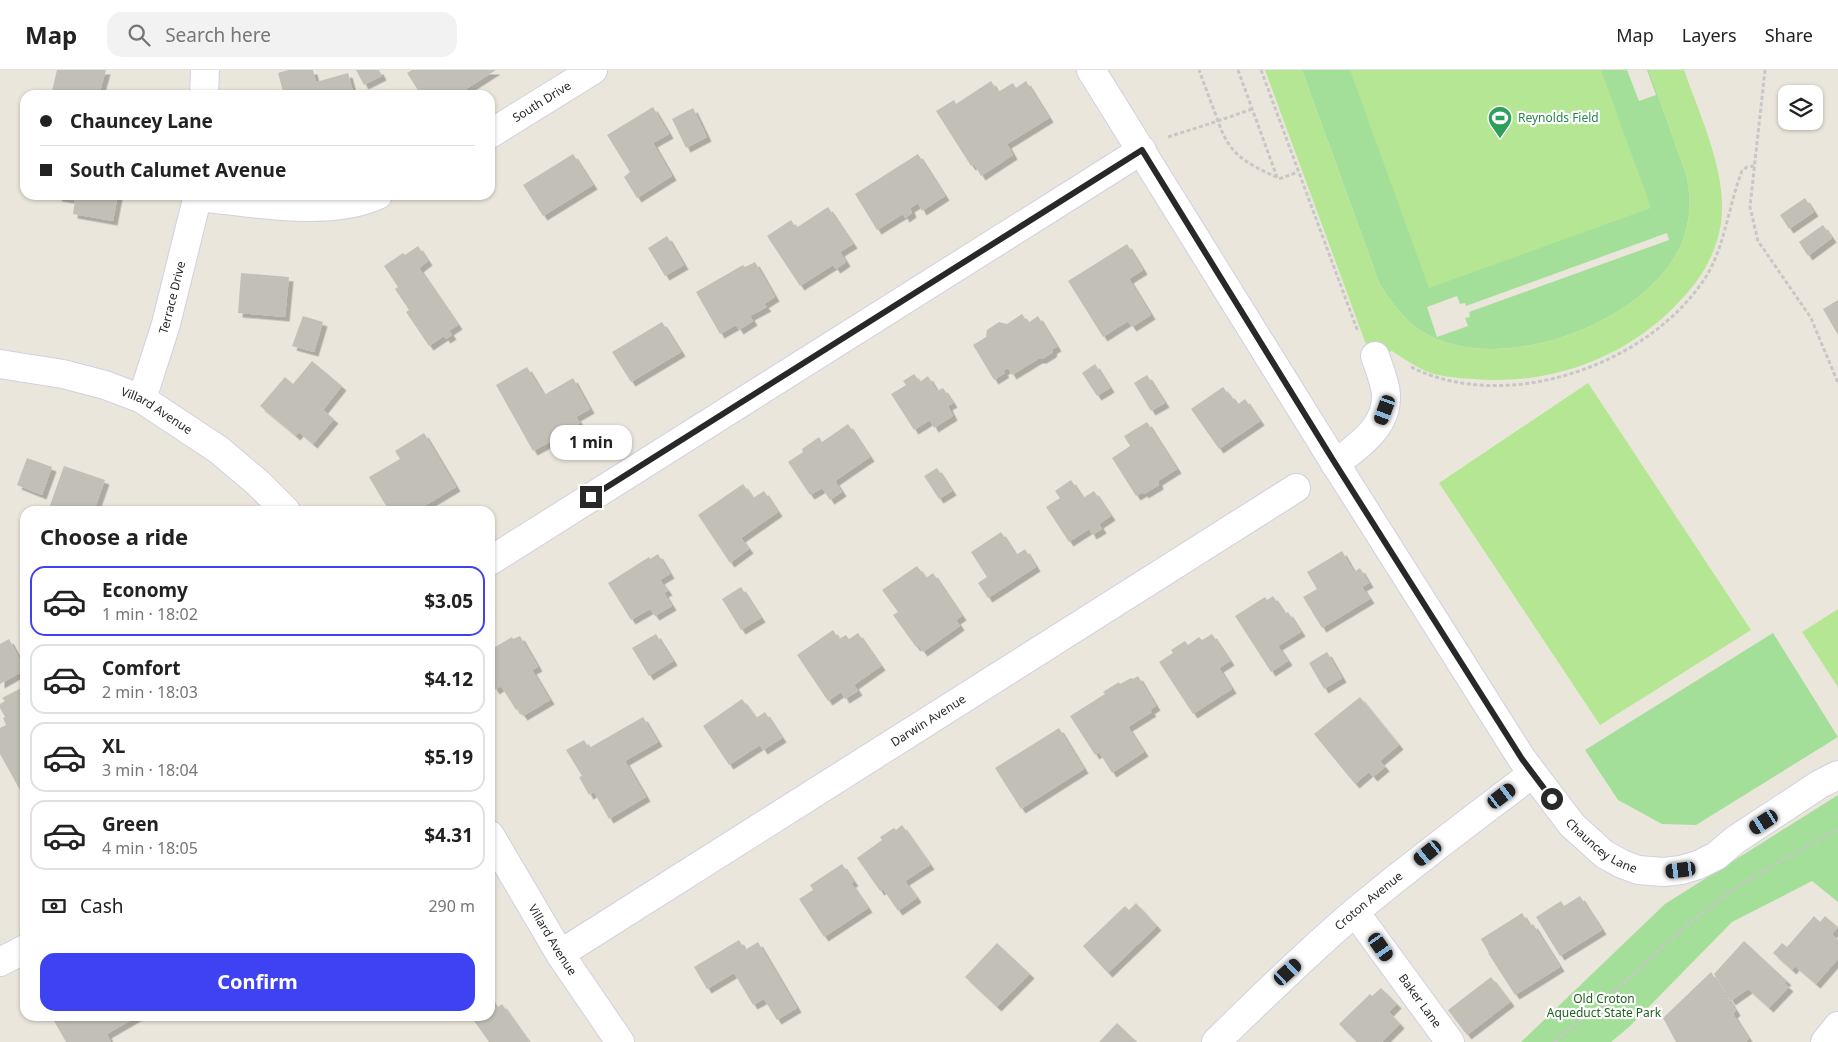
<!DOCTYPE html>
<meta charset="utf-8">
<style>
body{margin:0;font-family:"Noto Sans",sans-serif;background:#f2f2f2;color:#222;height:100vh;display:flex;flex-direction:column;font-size:19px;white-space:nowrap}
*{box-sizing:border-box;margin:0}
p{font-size:16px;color:#767676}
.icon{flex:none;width:28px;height:28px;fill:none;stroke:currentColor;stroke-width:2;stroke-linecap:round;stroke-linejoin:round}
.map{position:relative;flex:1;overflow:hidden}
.panel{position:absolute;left:20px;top:436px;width:475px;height:515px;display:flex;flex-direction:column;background:#fff;border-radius:15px;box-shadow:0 1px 4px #0004}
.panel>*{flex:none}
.hud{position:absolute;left:20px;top:20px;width:475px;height:110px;border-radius:15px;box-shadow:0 1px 4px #0004;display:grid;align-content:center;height:110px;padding:0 20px;background:#fff}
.controls{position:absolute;left:1778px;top:15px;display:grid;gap:10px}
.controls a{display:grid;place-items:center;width:45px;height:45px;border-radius:10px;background:#fff;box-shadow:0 1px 4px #0004;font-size:25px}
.end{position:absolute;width:22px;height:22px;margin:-11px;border:6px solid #282828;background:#fff;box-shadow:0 0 0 2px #fff}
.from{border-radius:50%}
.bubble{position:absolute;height:35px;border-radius:15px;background:#fff;box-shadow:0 1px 4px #0004;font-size:16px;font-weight:700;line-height:35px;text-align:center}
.car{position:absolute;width:15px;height:30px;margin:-15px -8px;border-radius:6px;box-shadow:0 0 4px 1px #0007;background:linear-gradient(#222 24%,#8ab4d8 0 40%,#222 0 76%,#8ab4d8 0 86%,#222 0)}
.hud b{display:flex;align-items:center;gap:18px;height:48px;font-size:19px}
.hud b+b{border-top:1px solid #e0e0e0}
.hud i{width:12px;height:12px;background:#222}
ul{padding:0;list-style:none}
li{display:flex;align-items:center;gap:15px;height:70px;margin:0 10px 8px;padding:0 10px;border:2px solid #e0e0e0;border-radius:15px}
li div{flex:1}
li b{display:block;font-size:19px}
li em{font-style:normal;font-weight:700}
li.selected{border-color:#3f42f2}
li>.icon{width:45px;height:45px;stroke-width:1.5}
h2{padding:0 20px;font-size:22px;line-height:60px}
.pay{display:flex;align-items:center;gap:12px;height:55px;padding:0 20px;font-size:19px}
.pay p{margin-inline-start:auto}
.action{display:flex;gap:10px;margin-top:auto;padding:10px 20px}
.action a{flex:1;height:58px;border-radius:15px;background:#3f42f2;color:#fff;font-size:20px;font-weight:700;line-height:58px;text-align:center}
header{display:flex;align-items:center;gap:30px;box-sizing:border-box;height:70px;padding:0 25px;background:#fff;border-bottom:1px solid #e0e0e0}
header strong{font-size:24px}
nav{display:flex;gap:28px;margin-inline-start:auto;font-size:18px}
.search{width:350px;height:45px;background:#f2f2f2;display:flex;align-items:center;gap:12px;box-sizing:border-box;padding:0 18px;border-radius:15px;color:#767676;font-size:19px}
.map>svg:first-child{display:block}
.green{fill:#a4df99;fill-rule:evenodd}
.pitch{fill:#b5e694}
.building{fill:#c2c0b6;filter:url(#shadow)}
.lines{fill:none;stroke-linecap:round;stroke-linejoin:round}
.minor-casing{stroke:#d0d0e1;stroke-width:30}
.path{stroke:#c7c7c7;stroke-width:3;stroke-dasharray:4 2.5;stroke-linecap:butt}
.minor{stroke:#fff;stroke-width:28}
.route{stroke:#282828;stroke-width:6}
.labels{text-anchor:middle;stroke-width:4.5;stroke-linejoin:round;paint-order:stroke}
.street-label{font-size:12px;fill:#282828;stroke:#fff}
.leisure-label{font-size:12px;fill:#27864d;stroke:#fff;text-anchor:start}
.park-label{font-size:12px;fill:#1e621c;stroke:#fff}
</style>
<header>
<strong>Map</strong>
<div class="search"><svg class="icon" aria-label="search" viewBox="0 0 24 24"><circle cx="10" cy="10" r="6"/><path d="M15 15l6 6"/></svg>Search here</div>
<nav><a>Map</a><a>Layers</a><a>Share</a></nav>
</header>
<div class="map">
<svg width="1838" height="972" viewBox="0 0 1838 972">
<defs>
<filter id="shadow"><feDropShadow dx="4.5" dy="4.5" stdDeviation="0" flood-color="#0004"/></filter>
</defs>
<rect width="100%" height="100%" fill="#eae6db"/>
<g class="green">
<path d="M1302,0H1627L1639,31L1656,25L1647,0H1649L1686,104C1691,125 1691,146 1684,167C1655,252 1499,309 1423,262C1404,250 1392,233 1380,215ZM1667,163L1669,170L1469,242L1470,247L1465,248L1468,256L1437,267L1427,237L1457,226L1460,234L1465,233L1466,236Z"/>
<polygon points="1773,563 1838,667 1696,755 1662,754 1618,730 1585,680"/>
<polygon points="1838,725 1838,832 1812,811 1732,852 1629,957 1611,972 1521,972 1665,834"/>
</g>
<g class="pitch">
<path d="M1265,0H1302L1380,215C1392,233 1404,250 1423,262C1499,309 1655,252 1684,167C1691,146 1691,125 1686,104L1649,0H1684C1700,46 1728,104 1721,153C1716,186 1699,212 1676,235C1624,289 1548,316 1473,309C1459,308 1442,307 1428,302C1416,297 1403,288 1392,281L1371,288Z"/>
<polygon points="1350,0 1601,0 1651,138 1429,218"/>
<polygon points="1588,313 1751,560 1600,655 1439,413"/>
<polygon points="1838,539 1838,617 1802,562"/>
</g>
<g class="building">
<polygon points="57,0 106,0 99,25 51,25"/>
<polygon points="288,0 313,0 316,12 348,3 354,25 295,25 295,22 284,25 278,3"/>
<polygon points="356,0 379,0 382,6 364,15"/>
<polygon points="412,0 496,0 457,25 421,25 407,3"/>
<polygon points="991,11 998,22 1013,13 1016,18 1026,11 1049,48 1007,74 1013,85 981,106 974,94 971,96 936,41 954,30 956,34"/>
<polygon points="653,37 669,64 653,73 672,106 637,128 624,107 630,102 607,65"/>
<polygon points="693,38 707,67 686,78 672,49"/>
<polygon points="573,84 593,115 543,146 523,115"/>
<polygon points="918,84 945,126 922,141 918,133 910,138 912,143 905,148 903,144 877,160 855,124"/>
<polygon points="58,125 118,125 113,151 73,144 75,130 57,127"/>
<polygon points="1805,128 1814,142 1789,159 1780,145"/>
<polygon points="828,137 853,174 840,182 846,192 836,199 833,195 800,216 767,166 791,150 796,158"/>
<polygon points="1823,155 1832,168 1808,186 1799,172"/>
<polygon points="667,166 684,195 665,206 648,178"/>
<polygon points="1127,174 1143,200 1129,209 1151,245 1132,257 1128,251 1103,267 1068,211"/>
<polygon points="418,176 428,191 419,198 458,255 449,261 452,265 446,269 444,266 429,276 406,242 409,240 395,219 398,217 384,196 403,183 405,185"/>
<polygon points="755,192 775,227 764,234 767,237 750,246 753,251 739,260 736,255 720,264 696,222 743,195 745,197"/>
<polygon points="241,203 289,207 285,247 238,243"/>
<polygon points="1838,230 1838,265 1823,239"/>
<polygon points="1022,244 1028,253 1038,246 1057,277 1053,279 1052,283 1042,289 1038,289 1012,305 1008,298 1003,301 1005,303 994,310 973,275 986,267 987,260 999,252 1007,254"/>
<polygon points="303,246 323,252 314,282 292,276"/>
<polygon points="662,252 681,282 631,312 612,282"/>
<polygon points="312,291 342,316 323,340 334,349 313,374 299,362 296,366 260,336 285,307 293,314"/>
<polygon points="1095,294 1110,318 1097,326 1082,303"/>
<polygon points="527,297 544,325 573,308 590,339 576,347 580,353 565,361 569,368 554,377 550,372 533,381 496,315"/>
<polygon points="914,304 920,312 928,306 937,321 943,318 953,333 948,336 953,346 934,358 930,350 914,360 891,324 906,315 903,311"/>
<polygon points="1147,305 1165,333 1151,341 1134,313"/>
<polygon points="1223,317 1229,325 1230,324 1237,335 1245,329 1260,351 1219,379 1191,339"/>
<polygon points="1147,352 1177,399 1158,411 1159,415 1144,424 1143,422 1136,426 1112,388 1130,376 1124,366"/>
<polygon points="848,354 870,387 835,411 842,422 830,430 822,418 810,425 788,392 803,382 802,379 819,367 822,372"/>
<polygon points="424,363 456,417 416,441 389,441 369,407 400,389 395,381"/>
<polygon points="27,388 52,397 42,425 17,415"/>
<polygon points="64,396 105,410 94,441 48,441"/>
<polygon points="937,398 952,421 939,429 924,406"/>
<polygon points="1071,410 1083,428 1094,421 1111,446 1099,454 1102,459 1092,465 1089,459 1069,472 1046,437 1060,428 1055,421"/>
<polygon points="743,414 753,428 764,421 778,442 741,468 749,479 730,493 698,445"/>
<polygon points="1001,462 1016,485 1025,479 1036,497 988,528 978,513 987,507 971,482"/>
<polygon points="1342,481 1354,502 1360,498 1369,513 1362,517 1370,529 1322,558 1303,527 1317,519 1307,502"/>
<polygon points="658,484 670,504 660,510 668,521 664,523 672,536 655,546 650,539 631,550 608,513 649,487 650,489"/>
<polygon points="917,496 926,508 933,503 962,546 956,550 960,556 923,582 918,575 916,577 893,545 898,542 882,520"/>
<polygon points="741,517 761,548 741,560 722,529"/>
<polygon points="1273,526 1285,544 1288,542 1301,562 1278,576 1288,591 1271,602 1235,546 1265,527 1267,530"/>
<polygon points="833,560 839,569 846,565 849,569 858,563 881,596 854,615 858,621 845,629 841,622 828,631 797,585"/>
<polygon points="656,564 673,591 649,606 632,578"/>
<polygon points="1212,564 1230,591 1219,598 1232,619 1193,644 1159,592 1173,583 1171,580 1185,571 1188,575 1199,567 1202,570"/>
<polygon points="520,566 538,597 532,600 550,630 523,646 518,639 516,640 501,616 495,620 490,611 490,580 512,567 513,569"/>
<polygon points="9,569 25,600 0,614 0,574"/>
<polygon points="1327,582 1342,608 1324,619 1309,593"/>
<polygon points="1138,606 1156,636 1150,640 1152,642 1128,657 1144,682 1112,703 1099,682 1095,685 1070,646 1105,624 1103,622 1119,612 1120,614 1131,608 1133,609"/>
<polygon points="25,616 25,729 0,684 0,658 6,655 3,648 5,647 0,638 0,634 5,631 2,628"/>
<polygon points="1360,627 1399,675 1380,691 1385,697 1373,707 1369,702 1355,714 1314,664"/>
<polygon points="742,629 756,648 765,642 782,668 763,680 760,675 729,695 703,656"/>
<polygon points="643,647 658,672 625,691 646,727 609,749 594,722 589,725 579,707 582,706 566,680 584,670 589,678"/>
<polygon points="1059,658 1084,699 1021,739 995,698"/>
<polygon points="902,755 930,795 905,811 917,828 898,841 883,819 880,821 857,788 882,770 880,767 894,758 896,760"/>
<polygon points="842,794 854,812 851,813 868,838 824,867 799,829 813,820 810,815"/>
<polygon points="1580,826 1602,860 1560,886 1536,847 1561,831 1564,836"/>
<polygon points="1136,833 1157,856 1108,903 1083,876 1125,836 1129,840"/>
<polygon points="1522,843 1530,856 1533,854 1560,897 1515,925 1488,883 1489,883 1481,869"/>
<polygon points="1814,846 1820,852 1825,846 1838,857 1832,864 1838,870 1838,889 1816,914 1795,896 1792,900 1773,883 1782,873 1787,877"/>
<polygon points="739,870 745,880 758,872 797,938 777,950 764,929 753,935 734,903 707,919 694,897"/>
<polygon points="1744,871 1787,911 1784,913 1789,917 1769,938 1748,919 1731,931 1714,904"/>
<polygon points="997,873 1030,904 997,937 965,907"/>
<polygon points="1711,902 1736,941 1733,944 1749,969 1746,972 1676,972 1663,948"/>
<polygon points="1491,907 1510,932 1467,965 1448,940"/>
<polygon points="1381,918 1397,934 1389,942 1400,954 1382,972 1357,972 1339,954 1370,924 1372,926"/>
<polygon points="495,932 498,937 502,934 529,972 489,972 472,948 474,946 490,946 490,935"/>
<polygon points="63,946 138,946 107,964 111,972 66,972 54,951"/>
<polygon points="1117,953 1137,972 1099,972"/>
</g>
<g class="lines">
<defs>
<g id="minor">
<path id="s1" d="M1091,0L1333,390L1522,689L1572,755L1604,784L1622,794L1638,800L1664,802L1681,800L1698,795L1716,786L1735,770L1820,714L1838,705"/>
<polyline points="204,25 205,0"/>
<path id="s2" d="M490,64L593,0"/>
<path d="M198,127C252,132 327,148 378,125"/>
<path id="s3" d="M0,294L63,304L105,315L142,329L219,380L258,413L286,441"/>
<path id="s4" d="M142,329L166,254L198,125"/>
<path d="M1335,394C1358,376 1388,357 1386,324C1385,312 1379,298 1375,286"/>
<polyline points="490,491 1142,80"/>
<path id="s5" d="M490,765L560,884L620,972"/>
<path id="s6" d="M1355,842L1450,972"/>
<path id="s7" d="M560,884L1296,418"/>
<polyline points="0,892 25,879"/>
<path id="s8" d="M1216,972C1261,928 1307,883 1355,842C1412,794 1473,749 1532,704"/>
<polyline points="1825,972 1838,956"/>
</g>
</defs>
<use href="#minor" class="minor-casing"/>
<g class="path">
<polyline points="1238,0 1277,107 1279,109 1298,102"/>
<polyline points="1261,0 1358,262"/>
<polyline points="1765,0 1750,137 1758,171 1811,248 1838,313"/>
<path d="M1252,39L1218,51C1230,86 1245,92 1276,107"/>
<polyline points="1168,67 1218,51 1199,0"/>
<path d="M1411,297C1507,345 1651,295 1707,205C1725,175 1729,134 1742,101L1747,97L1755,96"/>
<polyline points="1554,972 1577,953 1600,938 1626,910 1692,851 1734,819 1777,793 1838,760"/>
</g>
<use href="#minor" class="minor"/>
</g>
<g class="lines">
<polyline class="route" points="591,427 1142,80 1333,390 1522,689 1552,729"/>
</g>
<defs>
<symbol id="stadium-pin" viewBox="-11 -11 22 30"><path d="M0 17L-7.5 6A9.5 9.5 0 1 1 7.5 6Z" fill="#2e9e5b" stroke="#fff"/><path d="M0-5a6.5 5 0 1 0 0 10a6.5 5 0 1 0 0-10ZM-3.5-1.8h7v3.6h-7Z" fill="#fff"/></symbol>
</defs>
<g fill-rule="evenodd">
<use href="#stadium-pin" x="1486" y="34" width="28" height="38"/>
</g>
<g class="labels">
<g class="street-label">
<text dy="4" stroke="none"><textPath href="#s2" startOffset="61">South Drive</textPath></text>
<text dy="4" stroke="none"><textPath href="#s4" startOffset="106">Terrace Drive</textPath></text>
<text dy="4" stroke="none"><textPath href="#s3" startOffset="165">Villard Avenue</textPath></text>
<text dy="4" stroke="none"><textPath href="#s7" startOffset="436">Darwin Avenue</textPath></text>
<text dy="4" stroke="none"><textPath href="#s1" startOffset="932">Chauncey Lane</textPath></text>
<text dy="4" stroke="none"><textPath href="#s8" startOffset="208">Croton Avenue</textPath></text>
<text dy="4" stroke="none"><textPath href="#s5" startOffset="122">Villard Avenue</textPath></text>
<text dy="4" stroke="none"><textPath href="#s6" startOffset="110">Baker Lane</textPath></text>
</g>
<g class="leisure-label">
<text x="1518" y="52">Reynolds Field</text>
</g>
<g class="park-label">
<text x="1604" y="933">Old Croton<tspan x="1604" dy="14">Aqueduct State Park</tspan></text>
</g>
</g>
</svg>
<div class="controls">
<a><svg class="icon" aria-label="layers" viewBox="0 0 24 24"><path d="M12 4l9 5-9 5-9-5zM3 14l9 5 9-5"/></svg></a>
</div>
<i class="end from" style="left:1552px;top:729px"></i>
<i class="end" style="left:591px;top:427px"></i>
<div class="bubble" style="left:550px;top:355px;width:82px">1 min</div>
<i class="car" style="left:1385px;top:340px;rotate:200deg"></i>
<i class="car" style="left:1502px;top:726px;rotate:53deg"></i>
<i class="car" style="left:1764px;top:752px;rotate:237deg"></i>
<i class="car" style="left:1428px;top:783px;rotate:231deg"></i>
<i class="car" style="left:1681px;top:800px;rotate:263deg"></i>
<i class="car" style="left:1381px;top:877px;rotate:145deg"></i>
<i class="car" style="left:1288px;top:902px;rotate:48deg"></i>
<div class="hud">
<b><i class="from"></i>Chauncey Lane</b>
<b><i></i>South Calumet Avenue</b>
</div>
<section class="panel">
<h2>Choose a ride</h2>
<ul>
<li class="selected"><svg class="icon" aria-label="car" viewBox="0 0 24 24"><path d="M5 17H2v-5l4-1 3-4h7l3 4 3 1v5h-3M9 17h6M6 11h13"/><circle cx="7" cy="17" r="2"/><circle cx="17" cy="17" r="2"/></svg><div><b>Economy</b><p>1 min · 18:02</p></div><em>$3.05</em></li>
<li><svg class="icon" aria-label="car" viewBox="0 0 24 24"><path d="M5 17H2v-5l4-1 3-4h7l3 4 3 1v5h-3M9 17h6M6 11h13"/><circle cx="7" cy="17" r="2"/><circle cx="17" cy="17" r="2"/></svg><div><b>Comfort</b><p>2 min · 18:03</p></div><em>$4.12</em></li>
<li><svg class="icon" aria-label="car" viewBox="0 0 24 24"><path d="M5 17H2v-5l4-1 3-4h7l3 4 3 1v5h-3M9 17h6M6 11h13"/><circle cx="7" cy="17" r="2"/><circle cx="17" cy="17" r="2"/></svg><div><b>XL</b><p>3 min · 18:04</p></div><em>$5.19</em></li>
<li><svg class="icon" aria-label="car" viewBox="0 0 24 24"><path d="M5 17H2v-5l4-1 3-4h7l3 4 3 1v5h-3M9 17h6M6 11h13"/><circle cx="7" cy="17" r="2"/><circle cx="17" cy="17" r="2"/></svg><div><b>Green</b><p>4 min · 18:05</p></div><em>$4.31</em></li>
</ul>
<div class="pay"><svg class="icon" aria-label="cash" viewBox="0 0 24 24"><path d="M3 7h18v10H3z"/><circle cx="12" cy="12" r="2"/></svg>Cash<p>290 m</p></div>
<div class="action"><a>Confirm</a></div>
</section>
</div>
